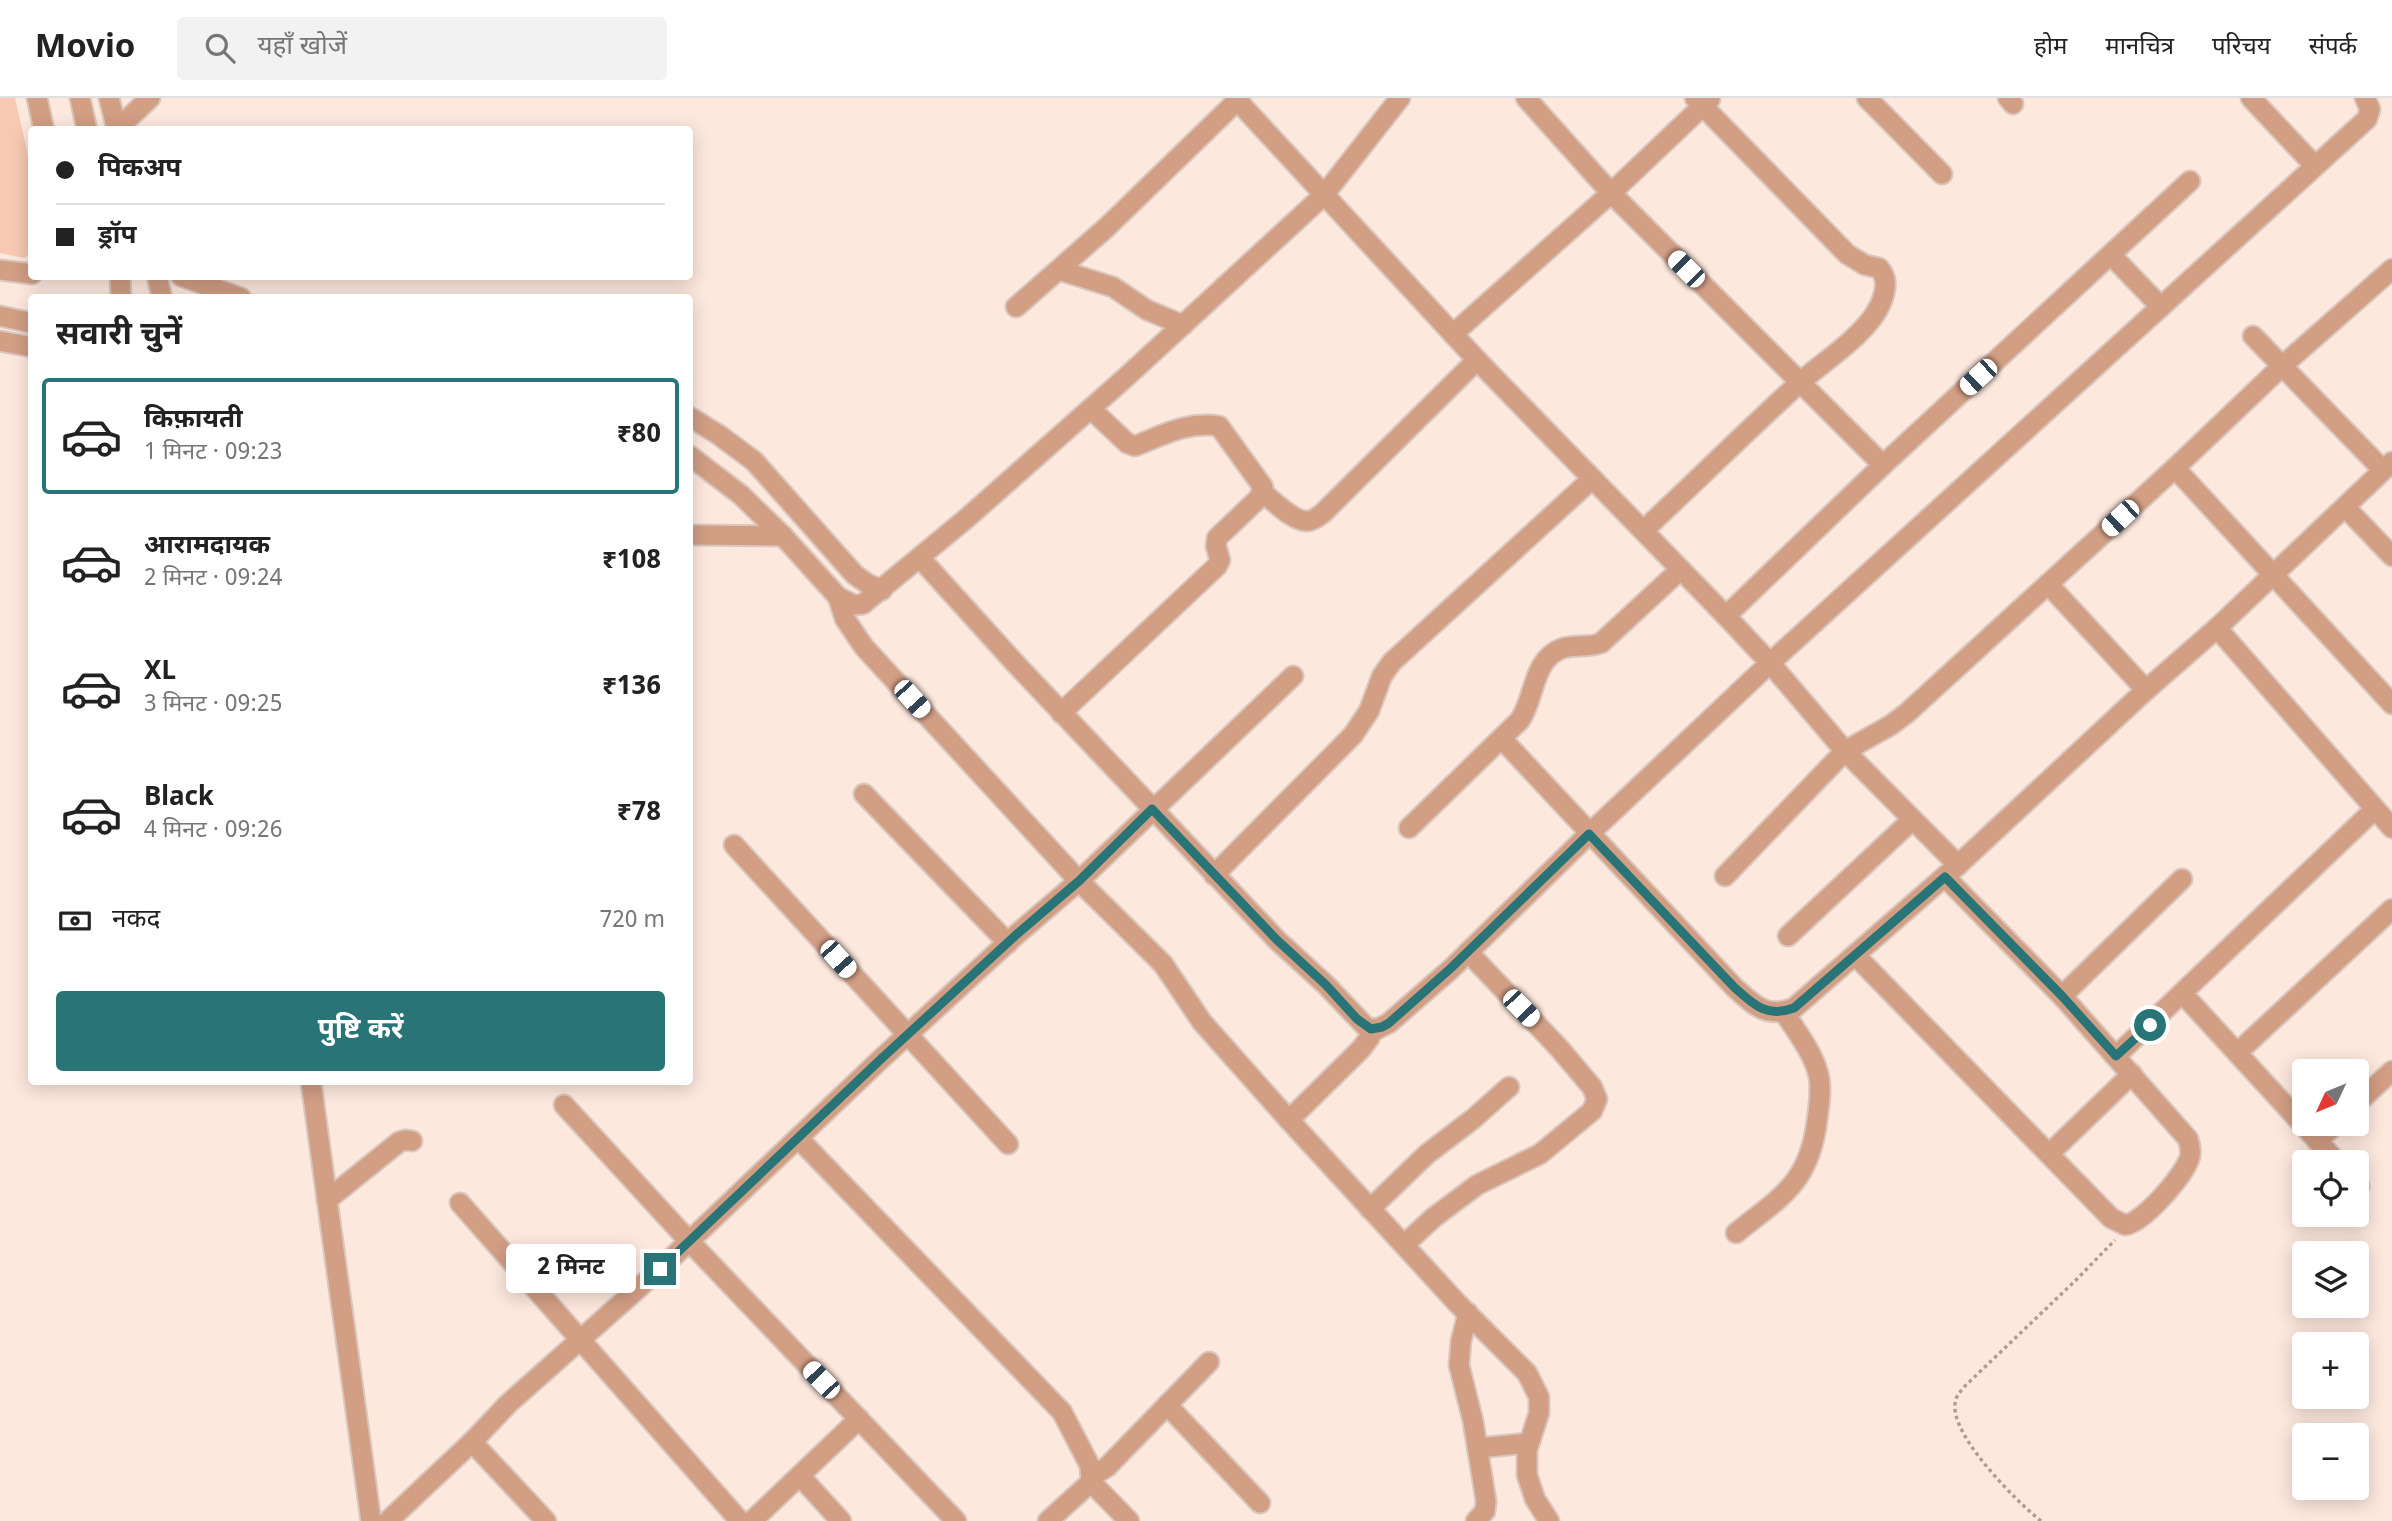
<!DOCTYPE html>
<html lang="hi">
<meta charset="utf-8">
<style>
body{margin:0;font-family:Georgia,"Noto Sans Devanagari",serif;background:#f2f2f2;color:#222;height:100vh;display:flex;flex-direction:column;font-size:26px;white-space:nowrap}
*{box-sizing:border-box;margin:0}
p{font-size:23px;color:#767676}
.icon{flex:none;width:38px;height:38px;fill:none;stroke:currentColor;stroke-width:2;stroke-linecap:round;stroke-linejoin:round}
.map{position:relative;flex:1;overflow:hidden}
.details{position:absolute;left:28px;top:196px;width:665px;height:791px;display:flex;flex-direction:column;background:#fff;border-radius:7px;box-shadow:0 4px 18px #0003}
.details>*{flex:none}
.hud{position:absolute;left:28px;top:28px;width:665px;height:154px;border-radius:7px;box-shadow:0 4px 18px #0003;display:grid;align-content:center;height:154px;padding:0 28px;background:#fff}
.needle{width:46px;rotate:226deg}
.fabs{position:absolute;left:2292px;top:961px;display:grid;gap:14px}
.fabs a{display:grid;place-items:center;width:77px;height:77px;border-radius:7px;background:#fff;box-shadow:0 4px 18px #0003;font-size:35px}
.end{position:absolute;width:32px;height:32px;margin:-16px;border:9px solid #297476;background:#fff;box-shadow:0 0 0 4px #fff}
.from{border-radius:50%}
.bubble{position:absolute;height:49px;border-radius:7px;background:#fff;box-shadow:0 4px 18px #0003;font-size:23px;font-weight:700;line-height:49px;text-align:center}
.car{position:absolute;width:21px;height:42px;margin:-21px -10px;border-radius:9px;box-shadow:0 0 5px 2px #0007;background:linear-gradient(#fff 24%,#345 0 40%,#fff 0 76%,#345 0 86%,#fff 0)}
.hud b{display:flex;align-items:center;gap:24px;height:66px;font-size:26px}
.hud b+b{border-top:2px solid #e0e0e0}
.hud i{width:18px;height:18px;background:#222}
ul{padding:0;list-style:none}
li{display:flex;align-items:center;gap:21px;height:116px;margin:0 14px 10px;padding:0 14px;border:4px solid transparent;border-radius:7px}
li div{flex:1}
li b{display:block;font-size:26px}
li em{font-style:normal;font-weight:700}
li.active{border-color:#297476}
li>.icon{width:63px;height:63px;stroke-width:1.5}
h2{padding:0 28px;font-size:32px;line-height:84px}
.pay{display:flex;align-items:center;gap:18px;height:77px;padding:0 28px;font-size:26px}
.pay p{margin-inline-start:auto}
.button{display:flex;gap:14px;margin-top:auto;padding:14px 28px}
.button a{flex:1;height:80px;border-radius:7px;background:#297476;color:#fff;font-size:28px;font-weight:700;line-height:80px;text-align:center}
header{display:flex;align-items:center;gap:42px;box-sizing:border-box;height:98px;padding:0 35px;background:#fff;border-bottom:2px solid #e0e0e0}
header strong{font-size:33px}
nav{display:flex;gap:38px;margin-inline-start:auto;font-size:24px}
.search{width:490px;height:63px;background:#f2f2f2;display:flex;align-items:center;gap:18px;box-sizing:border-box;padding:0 24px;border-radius:7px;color:#767676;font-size:26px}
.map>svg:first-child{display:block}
.green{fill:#f8c9b2}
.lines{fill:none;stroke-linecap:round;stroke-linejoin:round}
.minor-casing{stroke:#d9c6bd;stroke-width:23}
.tertiary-casing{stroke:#d9c6bd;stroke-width:23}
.path{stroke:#ae9d94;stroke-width:3.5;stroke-dasharray:3.5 3.5;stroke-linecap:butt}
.minor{stroke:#d29e84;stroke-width:19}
.tertiary{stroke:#d29e84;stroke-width:19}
.route{stroke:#297476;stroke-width:9}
</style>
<header>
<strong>Movio</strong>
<div class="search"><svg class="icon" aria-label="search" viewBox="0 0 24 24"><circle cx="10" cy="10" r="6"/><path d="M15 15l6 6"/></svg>यहाँ खोजें</div>
<nav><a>होम</a><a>मानचित्र</a><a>परिचय</a><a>संपर्क</a></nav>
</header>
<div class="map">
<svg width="2392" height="1423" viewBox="0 0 2392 1423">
<rect width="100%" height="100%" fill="#fde8de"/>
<polygon class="green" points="0,0 15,0 31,71 31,156 24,160 0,155"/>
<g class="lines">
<defs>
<g id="minor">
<polyline points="37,0 44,32"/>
<polyline points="1235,0 1477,262 1726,518 1770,565 1845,653 1958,767"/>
<polyline points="1526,0 1611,95 1883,367"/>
<polyline points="1867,0 1942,76"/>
<polyline points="2008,0 2013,6"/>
<polyline points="2251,0 2314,67"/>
<polyline points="117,31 150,0"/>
<polyline points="2111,157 2161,209"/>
<polyline points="0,172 32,176"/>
<polyline points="1059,172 1113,189 1147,212 1183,227"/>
<polyline points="181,178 241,200"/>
<polyline points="1016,209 1107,129 1240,0"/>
<polyline points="1453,236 1610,96 1710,1"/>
<polyline points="2253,238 2383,372"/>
<polyline points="690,319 719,337 754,363 855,477 868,486 882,492"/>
<polyline points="690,358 741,397 783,438 838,499 854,507 863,506 967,420 1124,281 1324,97 1400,0"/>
<polyline points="2175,370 2392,606"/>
<path d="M1262,394C1274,403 1292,423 1307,423C1313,423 1319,418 1323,415L1477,262"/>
<polyline points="2345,409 2392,458"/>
<path d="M1644,432C1695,384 1745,335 1797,287C1821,265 1853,246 1873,219C1882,206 1892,184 1879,170L1865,167L1847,156L1695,0"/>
<polyline points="690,437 783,438"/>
<polyline points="920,460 1014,564 1277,842 1326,887 1366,929 1377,931 1389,925 1451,871 1589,736 1770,565 2367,21 2370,11 2365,0"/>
<polyline points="2048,486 2146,592"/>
<polyline points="838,499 845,521 864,549 1079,783 1163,866 1202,924 1289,1022 1458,1206 1527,1275 1539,1299 1539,1315 1527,1352 1527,1377 1535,1401 1549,1423"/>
<polyline points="1726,518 1883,367 2190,83"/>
<polyline points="2217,530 2392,730"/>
<path d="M1061,615L1217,468L1220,462L1216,448L1217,440L1259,400L1263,389L1219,328C1187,323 1163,337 1135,348L1127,345L1091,311"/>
<path d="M1502,641L1734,889C1754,907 1766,921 1794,910L1958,767L2146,592L2217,530L2392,364"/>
<polyline points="864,696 1008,845"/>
<path d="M1409,730L1520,622C1536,598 1532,561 1563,550C1576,546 1589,550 1601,545L1680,472"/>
<polyline points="734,747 1008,1046"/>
<polyline points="1214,777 1353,637 1369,613 1382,578 1392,564 1592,381"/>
<polyline points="1725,778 1845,653 1891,627 1907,615 2175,370 2281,269 2392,171"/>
<polyline points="1788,838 1912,722"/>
<path d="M1855,857L2111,1120L2125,1127C2143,1125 2186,1076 2190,1058C2191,1052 2190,1047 2188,1041L2062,898L1945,779"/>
<polyline points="2183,896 2337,1064"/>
<polyline points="2062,898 2182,781"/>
<polyline points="2237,955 2392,811"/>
<polyline points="2116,958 2375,711"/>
<polyline points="2357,1005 2392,973"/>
<polyline points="564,1007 689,1143 956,1423"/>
<polyline points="1289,1022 1361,951 1370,939 1371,931"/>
<polyline points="799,1041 1062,1314 1090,1368 1091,1384 1048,1423"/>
<polyline points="2317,1043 2336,1026"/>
<polyline points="2049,1056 2132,976"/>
<polyline points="2357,1086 2359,1088"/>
<polyline points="327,1102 399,1044 405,1042 412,1043"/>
<polyline points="460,1105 740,1423"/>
<polyline points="1370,1111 1427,1056 1473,1021 1509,989"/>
<path d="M1736,1135C1782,1098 1809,1085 1817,1023C1819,1008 1822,989 1818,975C1812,953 1796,933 1784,914"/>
<polyline points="1404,1147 1433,1120 1477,1087 1540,1056 1592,1013 1597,1001 1592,989 1559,950 1468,854"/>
<polyline points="1468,1215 1461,1243 1459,1267 1473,1323 1486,1403 1485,1413 1476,1423"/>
<polyline points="1167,1307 1260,1405"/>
<polyline points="472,1344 546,1423"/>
<polyline points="1478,1350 1529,1345"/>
<polyline points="800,1378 841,1423"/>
<polyline points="1092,1378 1107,1369 1209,1264"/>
<polyline points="1091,1384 1129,1423"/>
<polyline points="388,1423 472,1344 508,1306 660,1171 881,961 1017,836 1079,783 1293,578"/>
<polyline points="752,1423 859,1321"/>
</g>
<g id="tertiary">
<polyline points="80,0 87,32"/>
<polyline points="109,0 117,32"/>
<polyline points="120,178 121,200"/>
<polyline points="157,178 162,200"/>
<polyline points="0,218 32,225"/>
<polyline points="0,243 32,249"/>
<polyline points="311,984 371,1423"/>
</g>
</defs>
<use href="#minor" class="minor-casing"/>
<use href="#tertiary" class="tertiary-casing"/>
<path class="path" d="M2041,1423C2017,1404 1952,1339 1955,1307C1955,1299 1960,1294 1965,1288L2075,1183L2115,1142"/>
<use href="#minor" class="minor"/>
<use href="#tertiary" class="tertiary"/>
</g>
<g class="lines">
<path class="route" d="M660,1171L881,961L1017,836L1079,783L1152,711L1277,842L1326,887L1357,921L1371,931L1382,929L1389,925L1451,870L1589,736L1734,889C1754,907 1766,920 1794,910L1945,779L2062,898L2116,958L2150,927"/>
</g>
</svg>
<div class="fabs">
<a><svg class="needle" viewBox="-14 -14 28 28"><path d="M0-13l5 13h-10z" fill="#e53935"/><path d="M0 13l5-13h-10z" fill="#767676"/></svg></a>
<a><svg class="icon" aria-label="locate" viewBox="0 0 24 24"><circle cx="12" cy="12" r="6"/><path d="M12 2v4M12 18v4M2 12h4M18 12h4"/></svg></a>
<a><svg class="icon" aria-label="layers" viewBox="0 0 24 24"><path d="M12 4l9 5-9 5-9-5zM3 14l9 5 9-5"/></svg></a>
<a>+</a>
<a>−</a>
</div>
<i class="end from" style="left:2150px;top:927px"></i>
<i class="end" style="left:660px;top:1171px"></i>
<div class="bubble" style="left:506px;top:1146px;width:130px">2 मिनट</div>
<i class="car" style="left:1686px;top:171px;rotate:315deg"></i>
<i class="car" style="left:1978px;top:279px;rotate:227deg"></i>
<i class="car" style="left:2120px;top:420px;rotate:227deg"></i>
<i class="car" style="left:912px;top:601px;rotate:138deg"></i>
<i class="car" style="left:838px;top:861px;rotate:138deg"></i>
<i class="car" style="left:1521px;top:910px;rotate:136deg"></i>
<i class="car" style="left:821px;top:1282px;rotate:316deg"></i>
<div class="hud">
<b><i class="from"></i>पिकअप</b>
<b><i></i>ड्रॉप</b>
</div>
<section class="details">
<h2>सवारी चुनें</h2>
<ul>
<li class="active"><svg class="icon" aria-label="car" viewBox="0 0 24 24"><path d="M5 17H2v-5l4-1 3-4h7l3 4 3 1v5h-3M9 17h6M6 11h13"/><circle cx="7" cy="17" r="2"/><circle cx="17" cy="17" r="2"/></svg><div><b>किफ़ायती</b><p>1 मिनट · 09:23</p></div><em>₹80</em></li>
<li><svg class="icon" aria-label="car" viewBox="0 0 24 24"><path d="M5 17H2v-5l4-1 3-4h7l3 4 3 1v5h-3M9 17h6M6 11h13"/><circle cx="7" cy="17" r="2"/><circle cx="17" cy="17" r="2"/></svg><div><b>आरामदायक</b><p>2 मिनट · 09:24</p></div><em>₹108</em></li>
<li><svg class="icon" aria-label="car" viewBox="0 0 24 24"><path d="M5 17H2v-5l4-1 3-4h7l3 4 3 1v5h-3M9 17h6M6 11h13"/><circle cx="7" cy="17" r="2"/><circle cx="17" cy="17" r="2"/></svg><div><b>XL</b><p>3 मिनट · 09:25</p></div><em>₹136</em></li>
<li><svg class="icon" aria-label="car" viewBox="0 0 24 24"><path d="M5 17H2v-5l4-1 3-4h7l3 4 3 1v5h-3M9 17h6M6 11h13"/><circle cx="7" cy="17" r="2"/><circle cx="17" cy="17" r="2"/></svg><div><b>Black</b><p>4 मिनट · 09:26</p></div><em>₹78</em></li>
</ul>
<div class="pay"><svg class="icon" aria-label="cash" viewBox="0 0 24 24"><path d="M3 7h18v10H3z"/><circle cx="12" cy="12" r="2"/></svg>नकद<p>720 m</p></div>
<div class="button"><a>पुष्टि करें</a></div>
</section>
</div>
